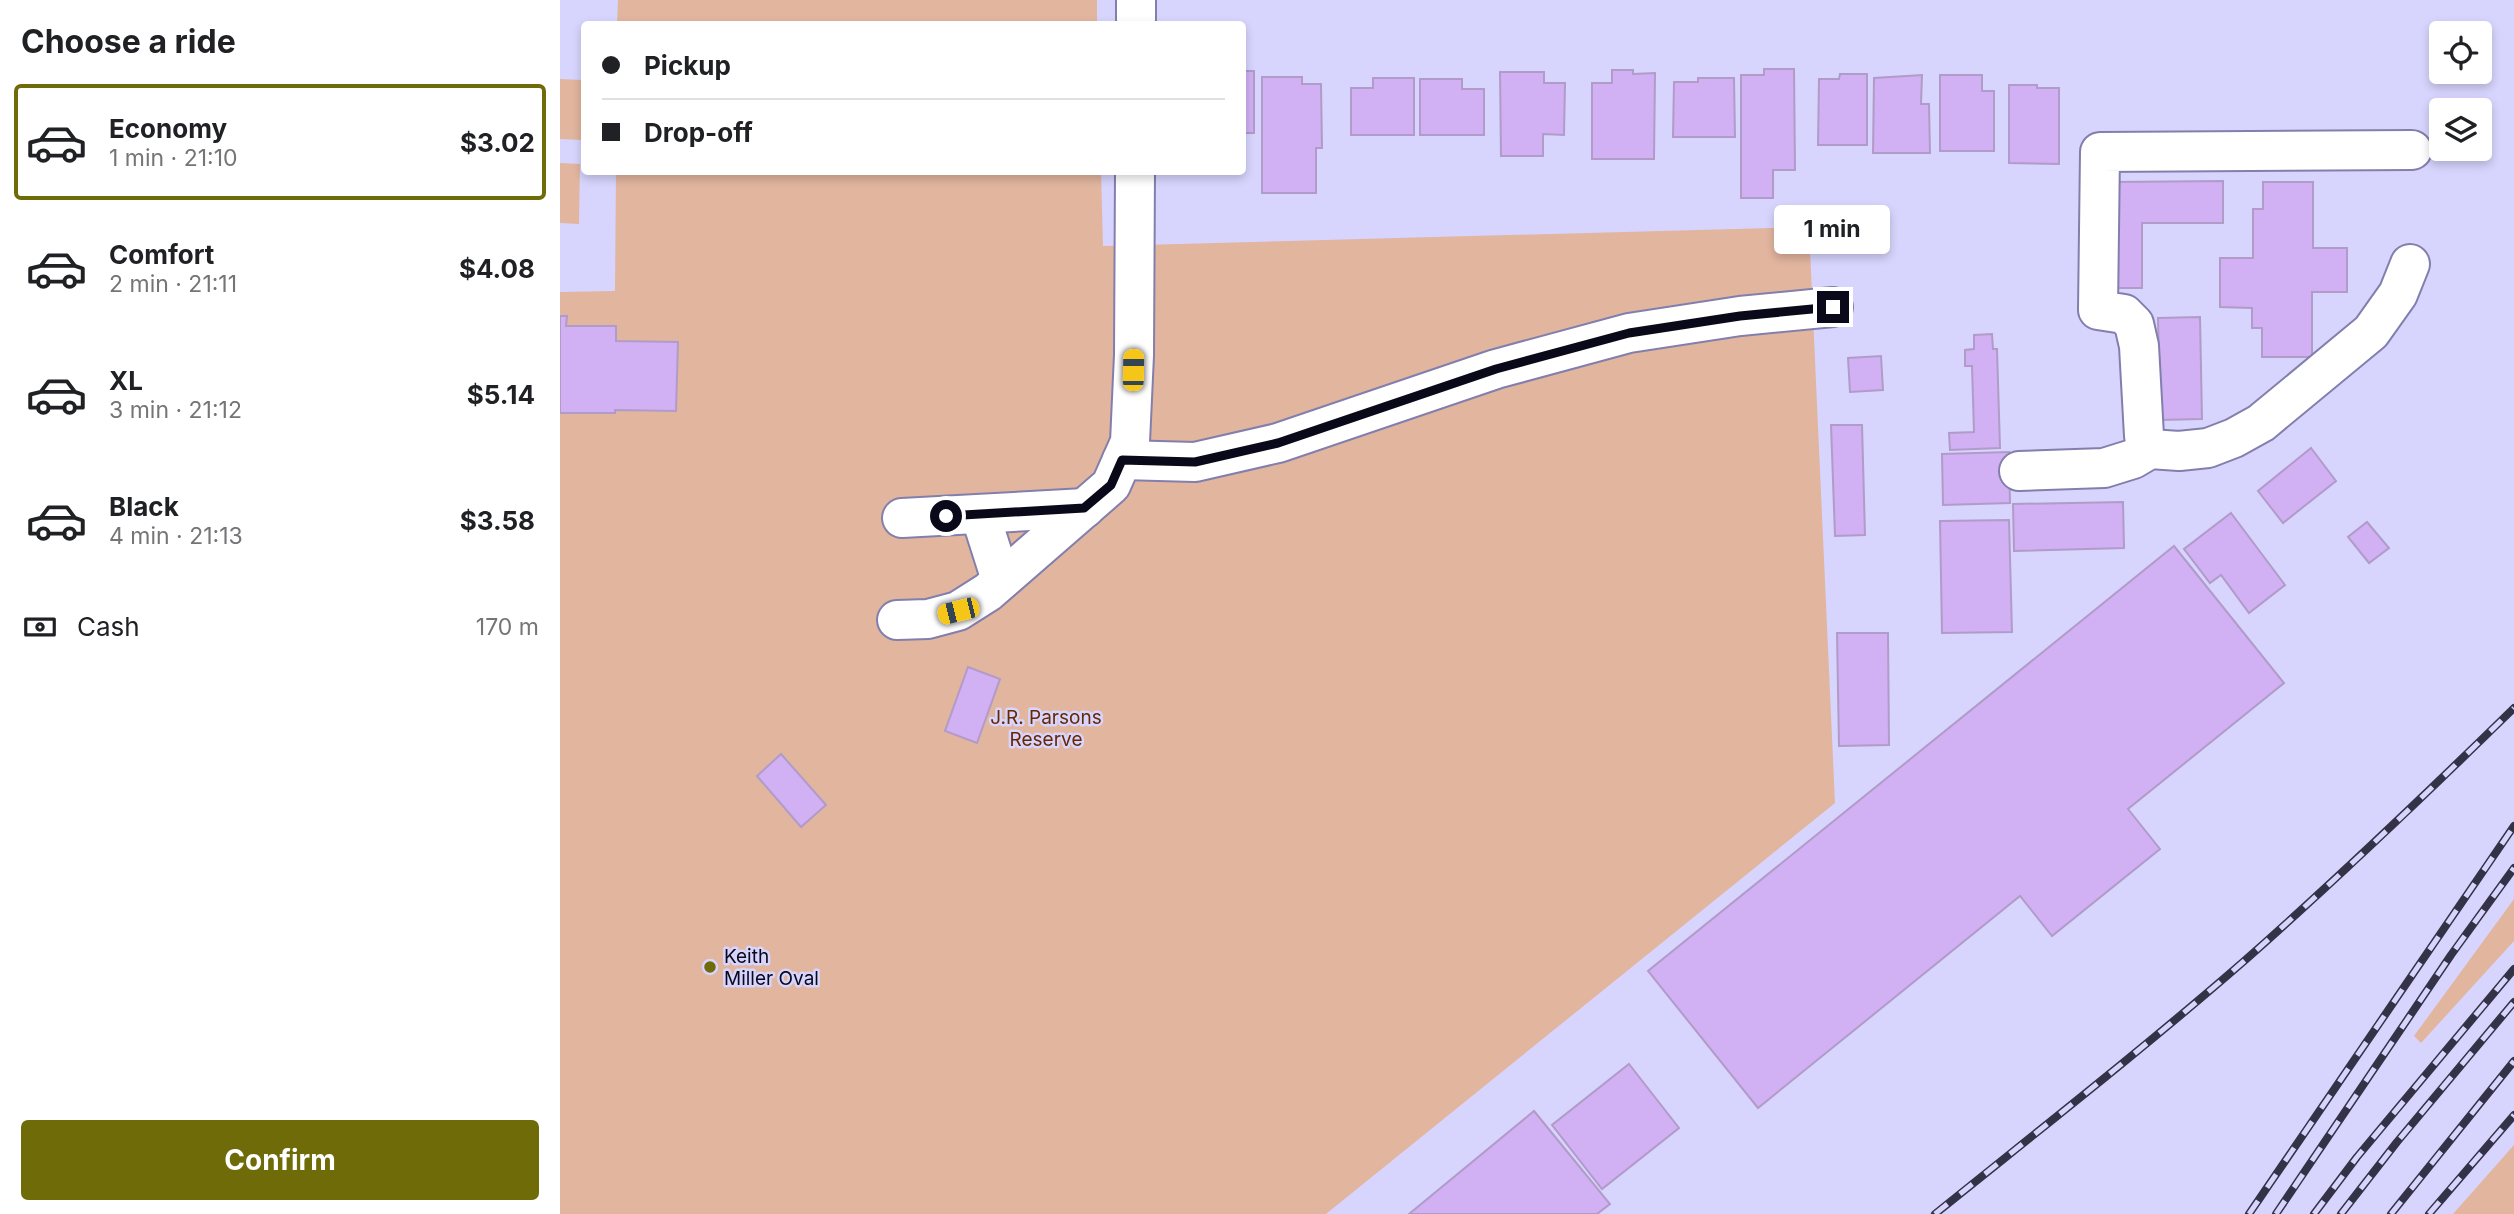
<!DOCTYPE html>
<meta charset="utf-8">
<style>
body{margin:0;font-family:Inter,sans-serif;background:#f2f2f2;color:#202124;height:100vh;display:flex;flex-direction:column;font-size:26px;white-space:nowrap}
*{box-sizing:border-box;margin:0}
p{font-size:23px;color:#757577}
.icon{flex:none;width:38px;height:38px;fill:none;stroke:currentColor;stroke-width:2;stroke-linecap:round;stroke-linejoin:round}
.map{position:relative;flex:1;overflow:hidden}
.panel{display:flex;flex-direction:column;background:#fff;width:560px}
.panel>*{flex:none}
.guide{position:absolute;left:21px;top:21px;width:665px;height:154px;border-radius:7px;box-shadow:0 4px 10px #0003;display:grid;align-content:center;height:154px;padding:0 21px;background:#fff}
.tools{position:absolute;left:1869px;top:21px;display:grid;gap:14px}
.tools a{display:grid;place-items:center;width:63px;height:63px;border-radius:7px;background:#fff;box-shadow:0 4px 10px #0003;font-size:35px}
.end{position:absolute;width:32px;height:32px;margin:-16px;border:9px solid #0a0919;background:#fff;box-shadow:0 0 0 4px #fff}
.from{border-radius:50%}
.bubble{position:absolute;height:49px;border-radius:7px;background:#fff;box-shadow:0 4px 10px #0003;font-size:23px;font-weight:700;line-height:49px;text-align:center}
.car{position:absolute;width:21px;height:42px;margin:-21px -10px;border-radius:9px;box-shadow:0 0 5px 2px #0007;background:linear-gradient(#f5c518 24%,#345 0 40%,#f5c518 0 76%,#345 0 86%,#f5c518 0)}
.guide b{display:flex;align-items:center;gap:24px;height:66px;font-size:26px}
.guide b+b{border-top:2px solid #e0e0e0}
.guide i{width:18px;height:18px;background:#202124}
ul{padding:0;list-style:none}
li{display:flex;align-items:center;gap:21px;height:116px;margin:0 14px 10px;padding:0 7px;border:4px solid transparent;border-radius:7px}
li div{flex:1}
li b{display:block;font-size:26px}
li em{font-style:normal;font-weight:700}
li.active{border-color:#6f6b08}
li>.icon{width:63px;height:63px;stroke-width:1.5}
h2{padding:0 21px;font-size:32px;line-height:84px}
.pay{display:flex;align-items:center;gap:18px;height:77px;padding:0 21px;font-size:26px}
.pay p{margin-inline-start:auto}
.action{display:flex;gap:14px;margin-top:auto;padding:14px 21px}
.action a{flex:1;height:80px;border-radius:7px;background:#6f6b08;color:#fff;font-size:28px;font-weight:700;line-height:80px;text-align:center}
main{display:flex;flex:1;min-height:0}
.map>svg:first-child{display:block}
.green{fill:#e2b59f}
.building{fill:#d1b0f3;stroke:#b19bc8;stroke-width:2}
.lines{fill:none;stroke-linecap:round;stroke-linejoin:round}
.minor-casing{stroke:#827fad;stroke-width:42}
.minor{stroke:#fff;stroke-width:38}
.rail-casing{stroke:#333247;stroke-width:8}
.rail{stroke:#d7d5fd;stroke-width:5;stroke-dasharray:16;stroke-linecap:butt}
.route{stroke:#0a0919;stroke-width:9}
.poi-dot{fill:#6f6b08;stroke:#d7d5fd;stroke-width:2.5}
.labels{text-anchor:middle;stroke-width:5;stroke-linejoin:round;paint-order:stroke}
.park-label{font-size:19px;fill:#672800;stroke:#d7d5fd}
.poi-label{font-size:19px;fill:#0a0919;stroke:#d7d5fd;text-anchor:start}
</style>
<main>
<section class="panel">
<h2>Choose a ride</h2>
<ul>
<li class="active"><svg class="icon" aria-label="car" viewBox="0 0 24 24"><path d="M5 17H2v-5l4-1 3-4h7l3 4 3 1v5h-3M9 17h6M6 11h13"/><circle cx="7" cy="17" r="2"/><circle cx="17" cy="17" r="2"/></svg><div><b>Economy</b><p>1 min · 21:10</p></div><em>$3.02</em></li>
<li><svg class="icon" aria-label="car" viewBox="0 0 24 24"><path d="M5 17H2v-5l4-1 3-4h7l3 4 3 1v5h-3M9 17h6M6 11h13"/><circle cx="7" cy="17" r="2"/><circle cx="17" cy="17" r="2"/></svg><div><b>Comfort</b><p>2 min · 21:11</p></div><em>$4.08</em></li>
<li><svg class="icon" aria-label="car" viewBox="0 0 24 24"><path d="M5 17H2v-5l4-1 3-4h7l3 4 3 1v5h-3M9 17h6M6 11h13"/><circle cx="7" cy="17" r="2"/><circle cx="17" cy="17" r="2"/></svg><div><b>XL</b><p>3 min · 21:12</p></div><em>$5.14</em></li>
<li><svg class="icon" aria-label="car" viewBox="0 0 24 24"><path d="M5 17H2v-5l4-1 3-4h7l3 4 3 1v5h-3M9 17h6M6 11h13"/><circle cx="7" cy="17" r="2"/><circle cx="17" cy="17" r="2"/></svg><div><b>Black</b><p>4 min · 21:13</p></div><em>$3.58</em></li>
</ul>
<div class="pay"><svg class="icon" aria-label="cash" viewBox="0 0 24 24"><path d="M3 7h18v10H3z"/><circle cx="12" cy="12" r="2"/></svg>Cash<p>170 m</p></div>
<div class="action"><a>Confirm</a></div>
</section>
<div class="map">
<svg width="1954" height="1214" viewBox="0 0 1954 1214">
<rect width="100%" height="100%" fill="#d7d5fd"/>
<g class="green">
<polygon points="58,0 537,0 537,24 57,24"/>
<polygon points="0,79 22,80 21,140 0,139"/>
<polygon points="0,163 20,164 19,224 0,223"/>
<polygon points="56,172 541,172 543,246 1249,227 1275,803 766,1214 0,1214 0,292 55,291"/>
<polygon points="1954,899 1954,941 1861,1043 1854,1036"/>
<polygon points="1954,1145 1954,1214 1893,1214"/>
</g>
<g class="building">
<polygon points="1204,69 1234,69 1235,170 1213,170 1213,198 1181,198 1181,75 1204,75"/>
<polygon points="1052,70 1073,70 1073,74 1095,73 1094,159 1032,159 1032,83 1052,83"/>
<rect x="682" y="71" width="12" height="62"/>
<polygon points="940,72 984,72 984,83 1005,83 1004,135 983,134 983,156 941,156"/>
<polygon points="1280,74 1307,74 1307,145 1258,145 1259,79 1279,79"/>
<polygon points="1362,75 1361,104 1369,104 1370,153 1313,153 1314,78"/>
<polygon points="1380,75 1422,75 1422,91 1434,91 1434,151 1380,151"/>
<polygon points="702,77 742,77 742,84 761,84 762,148 756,148 756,193 702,193"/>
<polygon points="813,78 854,78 854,135 791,135 791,88 813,88"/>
<polygon points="1138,78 1174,78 1175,137 1113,137 1114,82 1138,82"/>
<polygon points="860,79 902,79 902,89 924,89 924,135 860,135"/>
<polygon points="1449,85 1477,85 1477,88 1499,88 1499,164 1449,163"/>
<polygon points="1663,181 1663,223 1582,223 1582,288 1555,288 1554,182"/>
<polygon points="1703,182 1753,182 1753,248 1787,248 1787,292 1752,292 1752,357 1702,357 1702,328 1692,328 1692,308 1660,307 1660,258 1693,258 1693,209 1703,209"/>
<polygon points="0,316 7,316 6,326 56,326 56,341 118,342 116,411 55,410 55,413 0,413"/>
<polygon points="1640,317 1642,419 1600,420 1598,318"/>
<polygon points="1432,334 1433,349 1437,349 1440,448 1390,450 1389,433 1414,432 1412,366 1405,366 1405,350 1414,349 1414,335"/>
<polygon points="1321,356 1323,390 1290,392 1288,358"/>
<polygon points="1271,425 1302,425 1305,535 1275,536"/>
<polygon points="1751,448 1776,481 1723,523 1698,491"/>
<polygon points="1449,452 1450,503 1383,505 1382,454"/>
<polygon points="1563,502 1564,548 1454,551 1453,504"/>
<polygon points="1671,513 1725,585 1689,613 1661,575 1650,583 1624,549"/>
<polygon points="1449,520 1452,632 1382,633 1380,521"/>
<polygon points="1807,522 1829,548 1809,563 1788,537"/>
<polygon points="1614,546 1724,683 1568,809 1600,849 1492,936 1460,896 1198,1108 1088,971"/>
<polygon points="1277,633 1328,633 1329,745 1279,746"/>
<polygon points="408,667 440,679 417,743 385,731"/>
<polygon points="221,754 266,805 241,827 197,776"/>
<polygon points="1069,1064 1119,1128 1042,1189 992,1125"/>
<polygon points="974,1111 1050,1204 1037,1214 849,1214"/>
</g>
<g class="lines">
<defs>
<g id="minor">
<polyline points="576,24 576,0"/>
<polyline points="1590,449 1584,436 1579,346 1574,324 1564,314 1538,310 1540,152 1852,150"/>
<polyline points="562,460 635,462 718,443 936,369 1069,333 1180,316 1273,307"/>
<polyline points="1459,471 1544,468 1573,459 1590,449 1619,451 1648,448 1674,438 1701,423 1811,332 1838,294 1850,264"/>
<polyline points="420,514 441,580"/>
<polyline points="342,518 525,508"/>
<polyline points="337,620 368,619 398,611 428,592 551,485 570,442 574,355 575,172"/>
</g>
</defs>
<use href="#minor" class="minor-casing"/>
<use href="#minor" class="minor"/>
<defs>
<g id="rail">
<path d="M1375,1214C1478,1131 1583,1049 1683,962C1776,880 1865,795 1954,708"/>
<polyline points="1689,1214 1954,826"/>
<polyline points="1716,1214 1891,955 1954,868"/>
<polyline points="1754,1214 1797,1157 1954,969"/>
<polyline points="1781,1214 1837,1142 1954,1002"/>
<polyline points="1831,1214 1954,1061"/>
<polyline points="1869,1214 1954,1115"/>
</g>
</defs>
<use href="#rail" class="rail-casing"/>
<use href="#rail" class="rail"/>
</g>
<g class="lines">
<polyline class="route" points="386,516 524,508 551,485 562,460 635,462 718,443 936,369 1069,333 1180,316 1273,307"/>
</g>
<circle class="poi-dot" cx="150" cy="967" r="7"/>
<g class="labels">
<g class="park-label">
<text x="486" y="724">J.R. Parsons<tspan x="486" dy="22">Reserve</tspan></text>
</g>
<g class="poi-label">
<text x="164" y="963">Keith<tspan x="164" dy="22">Miller Oval</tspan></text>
</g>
</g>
</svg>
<div class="tools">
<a><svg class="icon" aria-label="locate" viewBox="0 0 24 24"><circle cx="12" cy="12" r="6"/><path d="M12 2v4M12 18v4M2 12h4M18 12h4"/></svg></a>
<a><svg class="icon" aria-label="layers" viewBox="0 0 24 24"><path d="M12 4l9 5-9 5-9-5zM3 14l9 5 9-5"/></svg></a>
</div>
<i class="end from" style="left:386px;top:516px"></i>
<i class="end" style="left:1273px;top:307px"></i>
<div class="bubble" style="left:1214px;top:205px;width:116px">1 min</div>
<i class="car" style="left:573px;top:370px;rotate:1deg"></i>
<i class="car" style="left:398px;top:611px;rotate:256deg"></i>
<div class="guide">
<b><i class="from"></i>Pickup</b>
<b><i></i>Drop-off</b>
</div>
</div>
</main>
